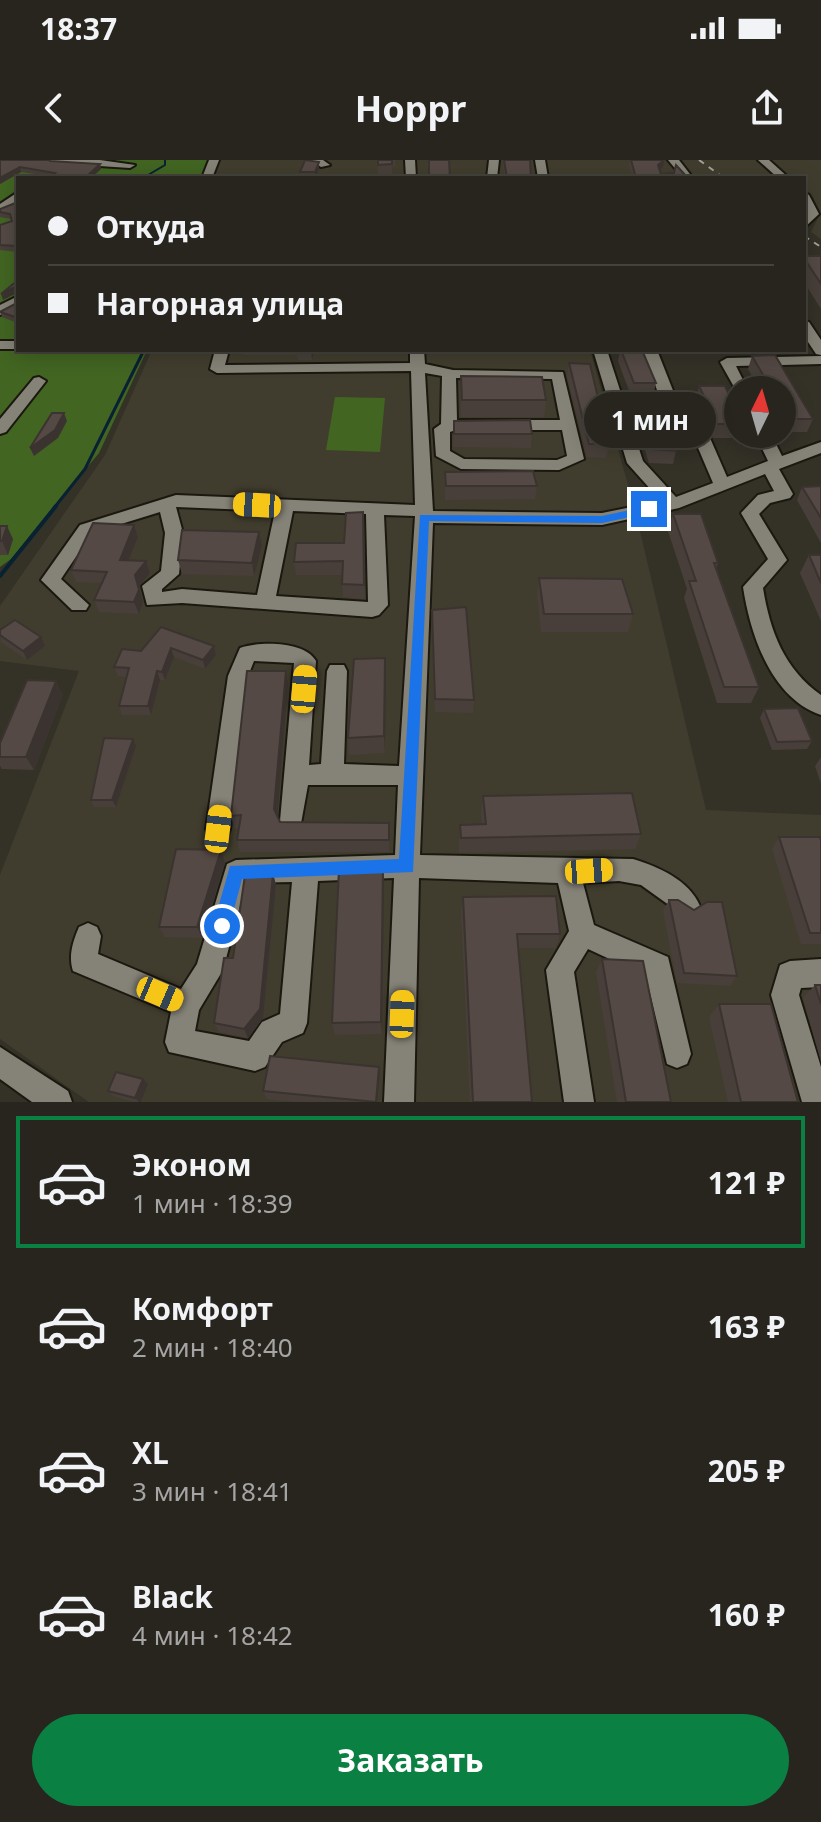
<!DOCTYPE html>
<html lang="ru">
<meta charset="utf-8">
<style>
body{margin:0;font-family:"Noto Sans",sans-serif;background:#33312a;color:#f1f3f6;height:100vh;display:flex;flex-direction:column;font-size:30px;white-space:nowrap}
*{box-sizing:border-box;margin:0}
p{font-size:26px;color:#a4a5a4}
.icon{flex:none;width:44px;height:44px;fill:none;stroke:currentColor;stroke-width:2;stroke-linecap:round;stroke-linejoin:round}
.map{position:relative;height:942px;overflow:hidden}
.drawer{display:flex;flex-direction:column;background:#27251d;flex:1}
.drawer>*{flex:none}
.hud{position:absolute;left:16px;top:16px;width:790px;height:176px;border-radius:0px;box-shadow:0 4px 20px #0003,0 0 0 2px #43423b;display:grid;align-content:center;height:176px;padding:0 32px;background:#27251d}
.needle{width:52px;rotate:5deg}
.buttons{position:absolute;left:724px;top:216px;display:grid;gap:16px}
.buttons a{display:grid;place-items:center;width:72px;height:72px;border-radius:50%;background:#27251d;box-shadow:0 4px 20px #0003,0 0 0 2px #43423b;font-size:40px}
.end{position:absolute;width:36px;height:36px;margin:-18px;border:10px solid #1a73e8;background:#fff;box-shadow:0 0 0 4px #fff}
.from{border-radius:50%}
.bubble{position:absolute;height:56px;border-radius:28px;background:#27251d;box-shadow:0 4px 20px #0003,0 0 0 2px #43423b;font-size:26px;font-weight:700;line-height:56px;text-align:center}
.car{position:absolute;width:24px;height:48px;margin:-24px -12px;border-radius:10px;box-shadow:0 0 6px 2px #0007;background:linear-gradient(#f5c518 24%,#345 0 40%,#f5c518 0 76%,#345 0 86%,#f5c518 0)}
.hud b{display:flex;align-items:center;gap:28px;height:76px;font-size:30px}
.hud b+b{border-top:2px solid #43423b}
.hud i{width:20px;height:20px;background:#f1f3f6}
ul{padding:14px 0 0;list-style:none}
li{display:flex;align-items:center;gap:24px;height:132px;margin:0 16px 12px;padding:0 16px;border:4px solid transparent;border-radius:0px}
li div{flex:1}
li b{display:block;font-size:30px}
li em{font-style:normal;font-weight:700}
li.current{border-color:#0b8043}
li>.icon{width:72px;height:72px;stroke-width:1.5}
.action{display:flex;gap:16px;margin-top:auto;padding:16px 32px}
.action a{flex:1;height:92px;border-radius:48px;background:#0b8043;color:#fff;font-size:32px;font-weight:700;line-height:92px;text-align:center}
.status{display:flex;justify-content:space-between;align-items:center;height:56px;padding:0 40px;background:#27251d;direction:ltr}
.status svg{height:22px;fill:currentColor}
header{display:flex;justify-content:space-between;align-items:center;height:104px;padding:0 32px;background:#27251d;font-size:36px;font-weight:700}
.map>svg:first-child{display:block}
.built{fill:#413d2e}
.green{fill:#426522}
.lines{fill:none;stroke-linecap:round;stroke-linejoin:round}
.stream-far2{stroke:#082133;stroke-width:2}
.stream-far1{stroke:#082133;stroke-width:3}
.stream{stroke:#082133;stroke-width:4}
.minor-casing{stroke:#1b1810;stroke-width:4}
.minor{fill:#858277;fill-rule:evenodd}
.rail{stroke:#a4a29b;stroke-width:2;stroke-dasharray:6 6;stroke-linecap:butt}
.wall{fill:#483f3a}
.shaded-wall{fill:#3b3330}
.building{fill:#544944;stroke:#3b3330;stroke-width:2}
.route{fill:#1a73e8}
</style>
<div class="status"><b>18:37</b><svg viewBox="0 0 49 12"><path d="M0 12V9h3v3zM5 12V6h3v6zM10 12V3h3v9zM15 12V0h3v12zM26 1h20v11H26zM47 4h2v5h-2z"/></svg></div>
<header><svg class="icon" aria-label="back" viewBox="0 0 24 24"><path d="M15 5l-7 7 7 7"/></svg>Hoppr<svg class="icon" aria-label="share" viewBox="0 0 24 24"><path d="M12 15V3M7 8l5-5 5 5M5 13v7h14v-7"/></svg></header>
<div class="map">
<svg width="821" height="942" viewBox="0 0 821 942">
<rect width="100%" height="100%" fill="#343127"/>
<g class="built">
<polygon points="219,0 755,0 776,18 211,18"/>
<polygon points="769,0 821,0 821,79 811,72 820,54 813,37 804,30 804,18 787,17"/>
<polygon points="152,190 590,190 634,346 706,650 821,655 821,942 89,942 0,879 0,715 79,511 0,501 0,446 105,295"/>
</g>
<g class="green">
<polygon points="0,0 211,0 204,18 18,18 18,190 147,190 99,293 11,399 0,407"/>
<polygon points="335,237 385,238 380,292 326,290"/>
</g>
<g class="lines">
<polyline class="stream-far2" points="143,18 165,5 165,0"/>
<polyline class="stream-far1" points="54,348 85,309 144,190"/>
<polyline class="stream" points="0,416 56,346"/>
<defs>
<g id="minor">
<polygon points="47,0 100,0 135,5 130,8 52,3"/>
<polygon points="209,0 219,0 212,18 202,18"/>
<polygon points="311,0 323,0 330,5 321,7"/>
<polygon points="405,0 415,0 416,18 406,18"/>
<polygon points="489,0 499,0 497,18 487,18"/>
<polygon points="535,0 545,0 548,18 538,18"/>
<polygon points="668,0 679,0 693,18 683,18"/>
<polygon points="758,0 769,0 789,18 778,18"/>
<polygon points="18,32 18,40 0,52 0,44"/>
<polygon points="804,32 809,35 819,54 804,68 807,54"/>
<polygon points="18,136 18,146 0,155 0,145"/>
<polygon points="804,161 809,162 821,180 821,195 816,194 804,176"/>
<rect x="0" y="181" width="18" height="8"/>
<path d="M215,190H229L225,205L410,203V190H424L425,204L453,210L563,212L584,299L559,310L461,309L436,296L434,269L441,264L442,216L425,213L433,351L602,353L661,341L627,303L593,190H607L643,301L676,337L713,323L684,255L687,252L692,250L700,255L727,317L768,301L755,274H771L782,296L821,282V293L779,309L793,334L790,338L770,343L759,354L787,400L763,428C770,471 784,509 821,535V555C771,538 750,474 743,427L768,399L741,353L758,335L774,331L765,314L679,348L602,365L433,363L420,695L633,699C659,707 689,720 700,746L696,755L687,758L641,725L619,721L583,723L594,765L668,797L691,894L687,904L677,908L667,904L646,816L588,789L574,812L594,942H564L546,810L569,771L558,723L419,718L414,942H384L394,718L318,721L307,863L303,873L282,882L265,907L255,911L169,892L165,882L171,852L73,811C68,796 73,781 79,767L88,763L97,767L101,776L98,794L181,829L197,804L227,704L236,700L395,695L398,625H308L300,669L292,672L284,669L280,661L294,503L254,501L248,516L230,669L227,677L218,680L209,677L206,669L228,516L240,488C260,481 305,481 316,501L309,605L321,604L327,511L330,505H344L347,511L344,604L399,606L415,356L384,355L388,445L379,455L372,457L182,443L147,445L142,426L161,411L165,373L160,352L92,373L61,419L89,445L86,450H72L41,420L80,365L176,335L415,345L411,211L217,213L210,209ZM456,218L552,219L560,260H457ZM456,270H562L567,296L557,300L464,299L450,291V272ZM176,347L275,351L257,435L182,429L162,432V429L179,414L183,373ZM293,351L366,354L368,442L276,436ZM292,722L280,854L262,862L249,881L195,871L199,850L223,810L246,723Z"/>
<polygon points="643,190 657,190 674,233 671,236 666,238 658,233"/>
<polygon points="821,196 821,204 736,206 748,230 738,230 738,234 720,202 727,198"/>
<polygon points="39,217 46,221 6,272 0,274 0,259 34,218"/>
<polygon points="821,799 821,827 801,828 799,835 821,907 821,942 802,942 771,835 780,805 790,801"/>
<polygon points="0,887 68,931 72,942 32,942 0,919"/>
</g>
</defs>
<use href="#minor" class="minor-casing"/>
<use href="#minor" class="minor"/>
<g class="rail">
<polyline points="699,0 724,18"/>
<polyline points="804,76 821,87"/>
</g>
</g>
<g class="wall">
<polygon points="0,0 100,4 101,9 91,18 48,18 50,16 21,12 0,24"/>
<polygon points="378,0 395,0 395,6 392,6 392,16 378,16"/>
<polygon points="502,0 530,0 531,18 505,18"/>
<polygon points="630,0 663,7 659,10 661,14 687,17 713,18 633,18 629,6"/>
<polygon points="319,9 316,18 301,18 300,12"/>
<polygon points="18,42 18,92 0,90 0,65 12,61 11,59 0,57 0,52"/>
<polygon points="804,96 821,96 821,149 804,122"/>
<polygon points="18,137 18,163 2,157 0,151 17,143"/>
<polygon points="243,190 315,190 312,200 298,200 297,195 244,195"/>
<polygon points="620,190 642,190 656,223 653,236 631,236 618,201"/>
<polygon points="752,196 813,259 807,272 783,272 782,270 782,230 760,230 748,209"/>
<polygon points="569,203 609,284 606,298 587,297 567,216"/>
<polygon points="461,216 546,240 544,257 461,257"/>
<polygon points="699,226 738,255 739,274 737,278 713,278 696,239"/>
<polygon points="639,249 676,291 673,304 649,303 636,262"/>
<polygon points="454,261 532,274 531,288 453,287"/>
<polygon points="445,312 537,326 535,339 445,340"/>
<polygon points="821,326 821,383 797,340 802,327"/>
<polygon points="363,352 365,439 343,437 342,415 296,415 294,402 344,383"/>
<polygon points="673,354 718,403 716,409 759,527 751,543 717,543 684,438 687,429 668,371"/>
<polygon points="134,365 138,377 129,400 150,413 139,427 143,442 139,454 99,452 94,440 102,423 76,422 71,410"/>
<polygon points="0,366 13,379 8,395 0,395"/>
<polygon points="259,372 262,386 254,416 182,414 178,400"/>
<polygon points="809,395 821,395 821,461 800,413"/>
<polygon points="539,418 633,454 628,472 541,472 537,435"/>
<polygon points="432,450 474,540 473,553 435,552"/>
<polygon points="0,470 45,486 27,500 1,482"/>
<polygon points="214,486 216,495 205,509 174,497 165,520 160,520 151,555 122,555 119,546 126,517 118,516 114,507 141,491"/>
<polygon points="385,498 385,593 349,595 348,578"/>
<polygon points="288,524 277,656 280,662 389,663 389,692 240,692 237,680 239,668 234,668 231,656"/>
<polygon points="63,534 34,610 2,609 0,606 0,583"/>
<polygon points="764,549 812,581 807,589 772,590 760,558"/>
<polygon points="133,579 136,586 116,647 94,647 91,640"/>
<polygon points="821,597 821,624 815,606"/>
<polygon points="483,636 641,674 635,689 459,693 459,680 460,665 482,664 481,652"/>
<polygon points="779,677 821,681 821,784 801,784 772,689"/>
<polygon points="221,690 225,702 202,778 165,777 159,767"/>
<polygon points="273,714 276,725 263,858 248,878 219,872 214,863 233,798"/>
<polygon points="384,721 382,874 335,875 332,863"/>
<polygon points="463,737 560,774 556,788 518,788 532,942 470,942 461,751"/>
<polygon points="669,740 737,816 730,826 677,823 663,751"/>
<polygon points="602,799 671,942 617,942 596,812"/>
<polygon points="815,825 821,825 821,902 803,838"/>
<polygon points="719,844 798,942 728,942 709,857"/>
<polygon points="380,915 377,942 296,942 267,939 263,931"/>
<polygon points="148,924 141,942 134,942 113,936 108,931"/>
</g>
<g class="shaded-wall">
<polygon points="664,1 663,7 656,12 658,5"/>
<polygon points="319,2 319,9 316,18 315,12"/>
<polygon points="100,4 101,9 91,18 85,18"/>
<polygon points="20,7 21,12 0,24 0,18"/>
<polygon points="15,127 17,133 3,140 1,134"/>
<polygon points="311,190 315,190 312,200"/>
<polygon points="64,253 67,261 58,278 34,296 30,288"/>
<polygon points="134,365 138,377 124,412 120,400"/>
<polygon points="7,366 13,379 8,395 2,381"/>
<polygon points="259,372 262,386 254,416 252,403"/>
<polygon points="146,401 150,413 139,427 143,442 139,454 134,442 135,415"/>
<polygon points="41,477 45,486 27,500 23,491"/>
<polygon points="214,486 216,495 205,509 203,500"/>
<polygon points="171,488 174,497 165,520 162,512"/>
<polygon points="385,498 386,515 385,593 384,576"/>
<polygon points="157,511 160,520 151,555 148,546"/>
<polygon points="286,511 288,524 277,661 274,649"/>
<polygon points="56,521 63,534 34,610 26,597"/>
<polygon points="133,579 136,586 116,647 112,640"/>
<polygon points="221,690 225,702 202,778 197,767"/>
<polygon points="383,706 384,721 382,874 381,862"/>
<polygon points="273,714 276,725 263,858 248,878 244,869"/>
<polygon points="379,907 380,915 377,942 376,942"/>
<polygon points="143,919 148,924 141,942 139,942 135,938"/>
</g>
<g class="building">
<polygon points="0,0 49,0 50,1 100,4 85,18 48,18 55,13 20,7 0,18"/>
<polygon points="305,0 319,2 315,12 300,12"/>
<polygon points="378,0 392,0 392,4 378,5"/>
<polygon points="429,0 449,0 450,18 429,18"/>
<polygon points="504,0 530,0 531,18 507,18"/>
<polygon points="631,0 664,0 658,5 661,14 674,13 676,5 687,17 713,18 636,18"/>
<polygon points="18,42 18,85 16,86 0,85 0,65 12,61 10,54 0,52 0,49"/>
<polygon points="804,96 821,96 821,124 804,98"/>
<polygon points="18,120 18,130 15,127 1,134"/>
<polygon points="18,137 18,158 0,152 17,143"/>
<polygon points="621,190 642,190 656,223 634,223"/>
<polygon points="775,195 813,259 788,259 782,248 782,230 772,230 752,196"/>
<polygon points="569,203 590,204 609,284 589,284"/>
<polygon points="461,216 542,217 546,240 462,240"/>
<polygon points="699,226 725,226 738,255 738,264 717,264"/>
<polygon points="639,249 662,249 676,291 652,289"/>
<polygon points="52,253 64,253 55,270 30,288"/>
<polygon points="530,260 532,274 454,274 454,261"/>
<polygon points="533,311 537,326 446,326 445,312"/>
<polygon points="821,326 821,358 802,327"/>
<polygon points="363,352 364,425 342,424 343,401 294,402 296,383 344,383 346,353"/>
<polygon points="673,354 701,354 718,403 714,403 759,527 724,527 689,421 696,421"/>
<polygon points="93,363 134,365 120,400 146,401 135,415 139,430 134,442 94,440 107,412 71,410"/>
<polygon points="0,366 7,366 2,381 0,381"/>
<polygon points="182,370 259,372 252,403 178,400"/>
<polygon points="809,395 821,395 821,423"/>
<polygon points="539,418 622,419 633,454 544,454"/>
<polygon points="466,447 474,540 435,539 432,450"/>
<polygon points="15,460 41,477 23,491 0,475 0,470"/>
<polygon points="161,467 214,486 203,500 171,488 162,512 157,511 148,546 119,546 129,508 114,507 122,489 141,491"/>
<polygon points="385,498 384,576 348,578 354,499"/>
<polygon points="247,511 286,511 274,649 280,662 389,663 389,680 237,680 241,655 231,656"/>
<polygon points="27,520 56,521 26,597 0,597 0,583"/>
<polygon points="798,548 812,581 777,582 764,549"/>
<polygon points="104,578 133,579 112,640 91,640"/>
<polygon points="632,633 641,674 461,678 460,665 486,664 483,636"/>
<polygon points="779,677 820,677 821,681 821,773 810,773"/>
<polygon points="176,689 221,690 197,767 159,767"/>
<polygon points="383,706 381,862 332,863 339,708"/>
<polygon points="273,714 260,849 244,869 214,863 224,798 233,798 245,715"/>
<polygon points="556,736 560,774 517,774 532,942 473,942 463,737"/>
<polygon points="669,740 678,740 694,750 707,742 722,742 737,816 684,813"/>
<polygon points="602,799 643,801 671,942 626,942"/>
<polygon points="815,825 821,825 821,844"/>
<polygon points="719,844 771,844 798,942 741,942"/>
<polygon points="270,896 379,907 376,942 263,931"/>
<polygon points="116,912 143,919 135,938 108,931"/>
</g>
<polygon class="route" points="649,346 655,349 653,352 602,363 429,361 413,712 242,719 228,772 216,772 213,766 230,706 399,699 420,355 602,356"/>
</svg>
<div class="buttons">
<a><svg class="needle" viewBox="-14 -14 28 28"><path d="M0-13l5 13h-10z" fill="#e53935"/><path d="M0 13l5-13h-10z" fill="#a4a5a4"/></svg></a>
</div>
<i class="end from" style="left:222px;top:766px"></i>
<i class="end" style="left:649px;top:349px"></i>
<div class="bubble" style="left:584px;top:232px;width:132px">1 мин</div>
<i class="car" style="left:257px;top:345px;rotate:273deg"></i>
<i class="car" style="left:304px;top:529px;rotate:5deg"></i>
<i class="car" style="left:218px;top:669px;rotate:7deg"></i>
<i class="car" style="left:589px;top:711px;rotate:86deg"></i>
<i class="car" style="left:160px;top:834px;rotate:113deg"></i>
<i class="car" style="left:402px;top:854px;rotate:2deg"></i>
<div class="hud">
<b><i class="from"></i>Откуда</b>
<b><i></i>Нагорная улица</b>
</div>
</div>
<section class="drawer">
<ul>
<li class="current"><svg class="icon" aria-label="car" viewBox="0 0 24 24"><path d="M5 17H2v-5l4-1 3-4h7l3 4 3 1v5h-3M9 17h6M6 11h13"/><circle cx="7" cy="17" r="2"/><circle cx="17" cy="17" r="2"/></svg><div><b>Эконом</b><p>1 мин · 18:39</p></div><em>121 ₽</em></li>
<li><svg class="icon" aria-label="car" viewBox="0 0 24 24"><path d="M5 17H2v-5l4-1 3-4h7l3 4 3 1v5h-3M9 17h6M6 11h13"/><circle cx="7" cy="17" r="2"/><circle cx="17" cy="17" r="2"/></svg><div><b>Комфорт</b><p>2 мин · 18:40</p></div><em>163 ₽</em></li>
<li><svg class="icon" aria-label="car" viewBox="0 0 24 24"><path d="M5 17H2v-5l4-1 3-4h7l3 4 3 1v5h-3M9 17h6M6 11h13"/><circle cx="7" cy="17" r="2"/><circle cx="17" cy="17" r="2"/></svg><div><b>XL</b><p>3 мин · 18:41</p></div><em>205 ₽</em></li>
<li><svg class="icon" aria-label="car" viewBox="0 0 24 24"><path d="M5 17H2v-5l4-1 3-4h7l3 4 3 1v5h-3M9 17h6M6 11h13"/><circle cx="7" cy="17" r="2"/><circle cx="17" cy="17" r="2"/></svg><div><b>Black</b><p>4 мин · 18:42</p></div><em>160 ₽</em></li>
</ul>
<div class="action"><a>Заказать</a></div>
</section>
